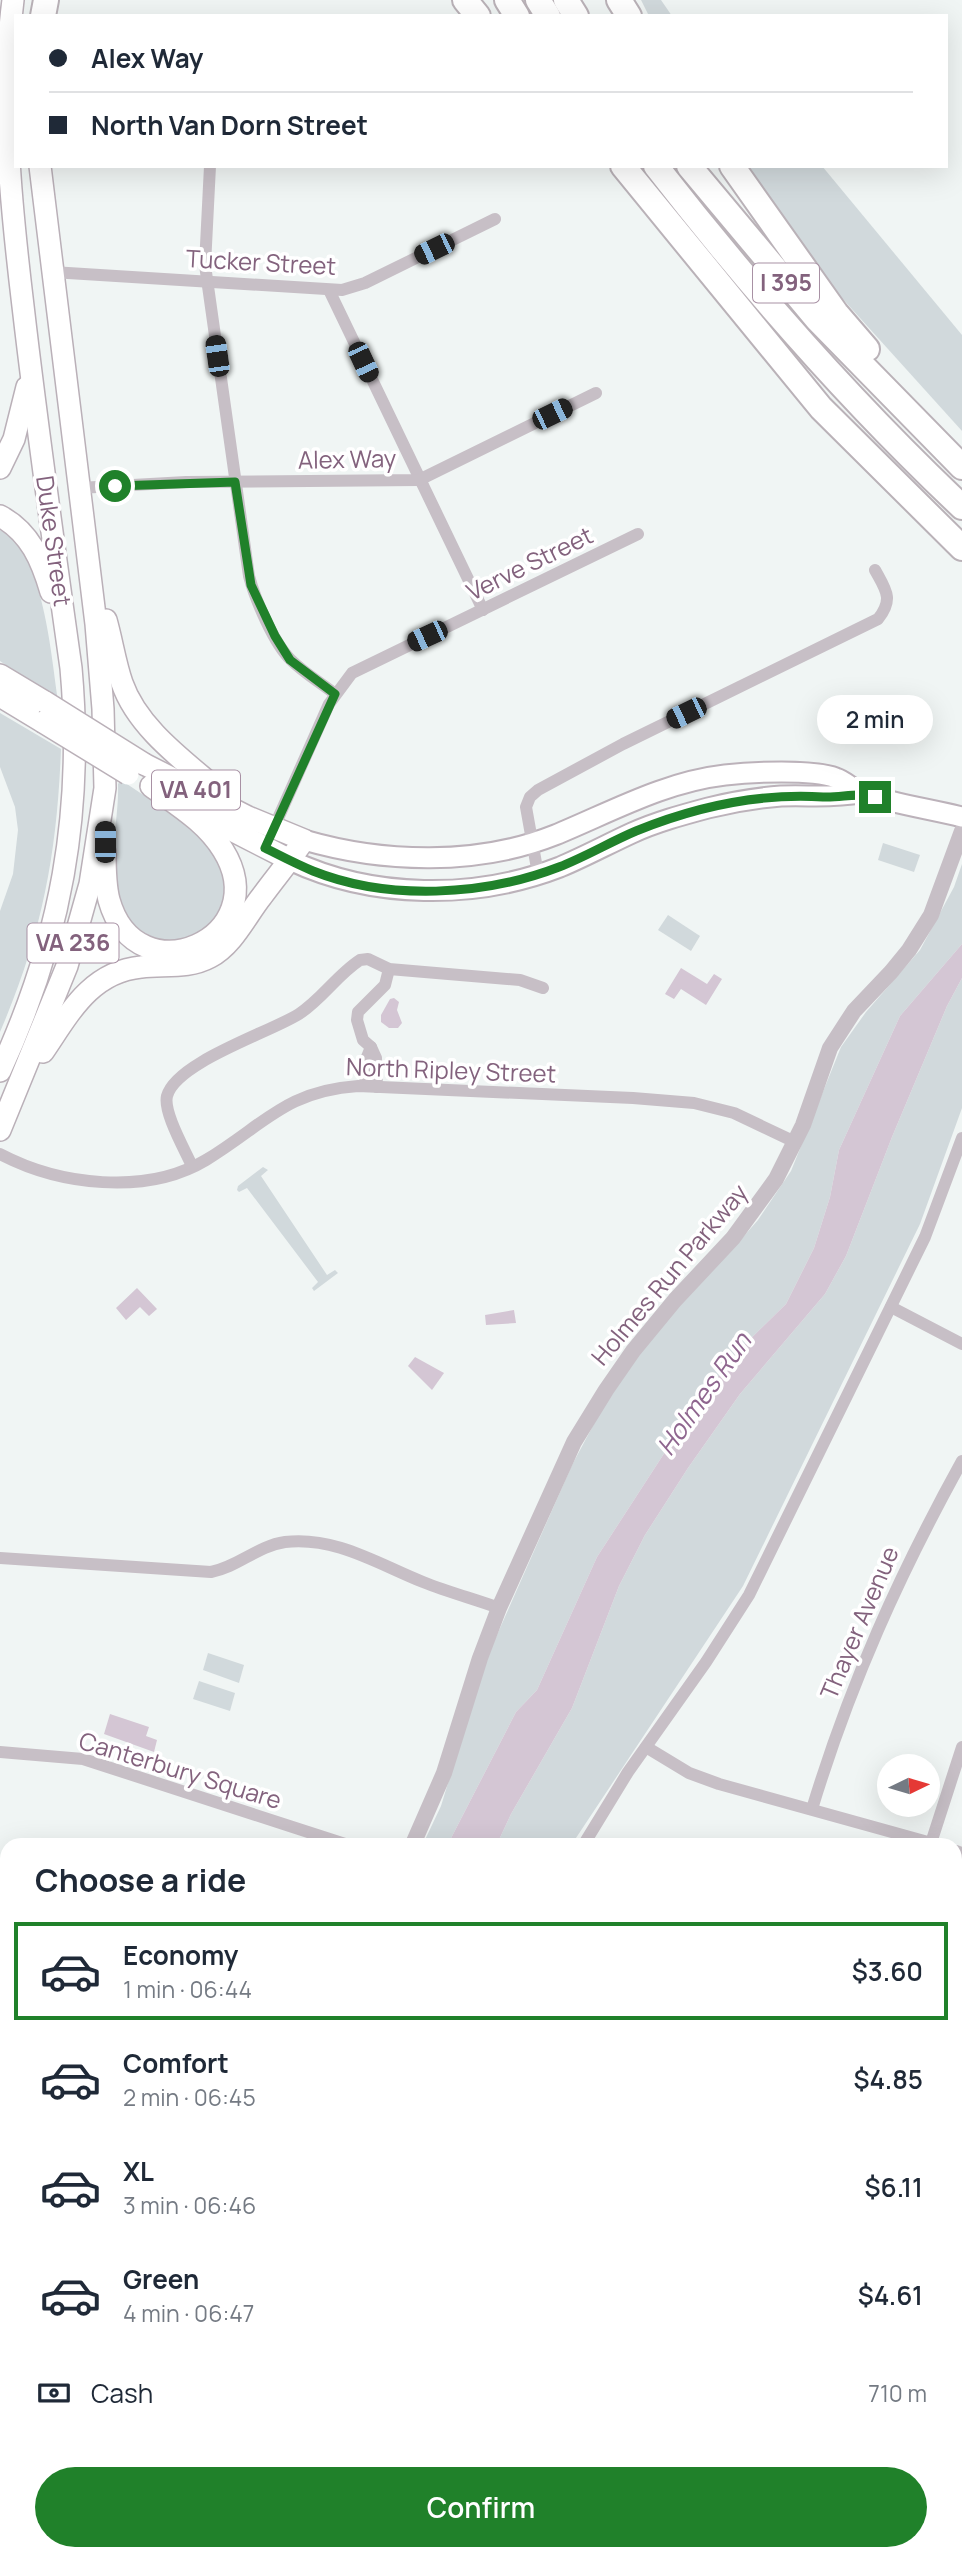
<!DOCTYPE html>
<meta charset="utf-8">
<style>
body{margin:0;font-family:Manrope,sans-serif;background:#f2f2f3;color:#1f2937;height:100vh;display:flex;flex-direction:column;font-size:26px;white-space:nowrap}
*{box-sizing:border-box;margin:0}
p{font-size:23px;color:#747a83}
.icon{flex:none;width:38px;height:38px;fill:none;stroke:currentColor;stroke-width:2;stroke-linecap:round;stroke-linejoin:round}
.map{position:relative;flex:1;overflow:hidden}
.drawer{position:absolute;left:0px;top:1838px;width:962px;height:723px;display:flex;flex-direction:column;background:#fff;border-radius:21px 21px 0 0;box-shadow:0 7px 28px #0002}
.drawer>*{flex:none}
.banner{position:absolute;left:14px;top:14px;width:934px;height:154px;border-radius:0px;box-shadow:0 7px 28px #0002;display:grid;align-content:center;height:154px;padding:0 35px;background:#fff}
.needle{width:46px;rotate:85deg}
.buttons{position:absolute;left:877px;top:1754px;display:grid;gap:14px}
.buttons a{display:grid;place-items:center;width:63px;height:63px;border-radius:50%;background:#fff;box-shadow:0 7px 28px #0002;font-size:35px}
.end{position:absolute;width:32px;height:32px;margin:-16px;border:9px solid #20812a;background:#fff;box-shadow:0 0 0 4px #fff}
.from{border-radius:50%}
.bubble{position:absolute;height:49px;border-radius:24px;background:#fff;box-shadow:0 7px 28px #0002;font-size:23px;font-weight:600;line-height:49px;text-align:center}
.car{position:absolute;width:21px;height:42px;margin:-21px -10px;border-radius:9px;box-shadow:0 0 5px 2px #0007;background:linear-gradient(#222 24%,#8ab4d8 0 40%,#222 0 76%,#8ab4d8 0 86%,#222 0)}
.banner b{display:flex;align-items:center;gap:24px;height:66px;font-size:26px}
.banner b+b{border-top:2px solid #e0e1e3}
.banner i{width:18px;height:18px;background:#1f2937}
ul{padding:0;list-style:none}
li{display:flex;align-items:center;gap:21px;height:98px;margin:0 14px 10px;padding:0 21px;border:4px solid transparent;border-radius:0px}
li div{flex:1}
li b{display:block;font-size:26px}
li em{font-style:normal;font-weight:600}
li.on{border-color:#20812a}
li>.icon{width:63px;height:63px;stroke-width:1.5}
h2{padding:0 35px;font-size:32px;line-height:84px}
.pay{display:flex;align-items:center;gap:18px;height:77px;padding:0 35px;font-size:26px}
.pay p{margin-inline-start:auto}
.primary-button{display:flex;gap:14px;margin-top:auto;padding:14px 35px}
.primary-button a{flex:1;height:80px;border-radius:42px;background:#20812a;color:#fff;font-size:28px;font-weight:600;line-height:80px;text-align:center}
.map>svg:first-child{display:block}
.built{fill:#e4e5e5}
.green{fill:#d1d9dc}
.water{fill:#d4c6d4}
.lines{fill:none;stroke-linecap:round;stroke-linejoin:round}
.stream{stroke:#d4c6d4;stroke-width:3.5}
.secondary-casing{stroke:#bcb2ba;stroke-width:23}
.primary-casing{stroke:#bab0b8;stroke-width:24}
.motorway-casing{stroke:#bab2b8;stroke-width:28}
.minor{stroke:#c7bfc6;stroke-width:12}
.tertiary{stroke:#c7bfc6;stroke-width:16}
.secondary{stroke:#fff;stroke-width:19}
.primary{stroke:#fff;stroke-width:21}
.motorway{stroke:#fff;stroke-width:24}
.primary-bridge-casing{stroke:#bab0b8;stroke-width:24;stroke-linecap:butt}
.primary-bridge{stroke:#fff;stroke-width:21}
.route{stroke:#20812a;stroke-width:9}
.labels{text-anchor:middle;stroke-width:7;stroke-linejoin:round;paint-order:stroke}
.shield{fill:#fff;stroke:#a891a4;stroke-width:2}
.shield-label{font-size:23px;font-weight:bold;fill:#83627d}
.street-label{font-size:24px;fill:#83627d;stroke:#fff}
.water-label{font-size:26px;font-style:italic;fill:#8f668f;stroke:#fff}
</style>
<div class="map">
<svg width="962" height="2559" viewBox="0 0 962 2559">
<rect width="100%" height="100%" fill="#f0f5f4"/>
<polygon class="built" points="0,1966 7,1966 7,2129 0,2128"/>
<g class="green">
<polygon points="641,0 661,0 672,16 649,16"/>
<polygon points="748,166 822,166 962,335 962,431 832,287"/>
<path d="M0,530C44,552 51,656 58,700L0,661Z"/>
<path d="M0,713L61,749C57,855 42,934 0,1032V911L13,874L18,830L15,807L0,767Z"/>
<path d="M121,780L200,833L226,870L223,915L189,942C178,941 162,942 151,937C92,909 120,834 118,784Z"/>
<polygon points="883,843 920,855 914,872 878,860"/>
<polygon points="962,864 962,944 900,1016 839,1150 830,1197 814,1248 786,1304 738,1351 689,1415 597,1557 537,1690 516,1712 448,1844 423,1844 441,1806 485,1662 572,1465 603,1407 642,1348 680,1302 729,1253 758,1220 791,1171 841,1047 866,1012 920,950 954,887"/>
<polygon points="668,915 700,936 691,951 658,930"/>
<polygon points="962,978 962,1108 920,1224 743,1586 572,1844 497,1844 511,1814 572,1708 619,1586 645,1535 688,1468 740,1394 825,1294 846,1256 892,1137 947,1006"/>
<polygon points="263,1167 268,1170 261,1176 327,1275 335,1270 338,1273 314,1291 312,1288 318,1282 247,1188 239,1192 237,1190 238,1186"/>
<polygon points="208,1653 244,1665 239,1683 203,1670"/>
<polygon points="199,1681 235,1693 230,1711 193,1699"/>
<polygon points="7,2315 7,2553 152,2553 150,2559 0,2559 0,2325"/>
<polygon points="199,2553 349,2553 346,2559 197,2559"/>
</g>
<g class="water">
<polygon points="962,944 962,978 947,1006 892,1137 846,1256 825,1294 740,1394 688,1468 645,1535 619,1586 572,1708 511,1814 497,1844 448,1844 516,1712 537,1690 597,1557 689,1415 738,1351 786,1304 814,1248 830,1197 839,1150 900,1016"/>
<polygon points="681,968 707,984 714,974 722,979 706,1005 681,989 674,999 665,994"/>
<polygon points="394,998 399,1002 397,1010 402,1023 398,1028 389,1028 381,1022 381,1015 390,999"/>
<polygon points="137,1288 157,1309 149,1316 140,1307 126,1320 116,1308"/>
<polygon points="514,1310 516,1323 486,1325 485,1315"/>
<polygon points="415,1357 444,1373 432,1390 408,1366"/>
<polygon points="110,1714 149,1727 146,1736 157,1740 154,1752 104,1734"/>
</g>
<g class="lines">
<polyline class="stream" points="0,2364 7,2358"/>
<defs>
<g id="secondary">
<path d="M304,840C383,863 477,866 555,835C611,812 664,782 725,775C751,772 813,769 836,778C846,781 854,791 864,794C896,804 929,809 962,817"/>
<path d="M290,860C372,899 475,900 560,867C584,857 608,844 632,833C656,822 682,815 708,808C732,802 756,798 781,796C810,795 832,798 861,793"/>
</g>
<g id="primary">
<polyline points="0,468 14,439 27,387"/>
<path d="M0,516C30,532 42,561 51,592"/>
<path d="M106,620C112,641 115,663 122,683C139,732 192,766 228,799"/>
<polyline points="0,675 45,702"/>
<polyline points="0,696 43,722"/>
<polyline points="202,815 290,860"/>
<path d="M105,852C105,868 105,885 109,900C137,1000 277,937 223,850C206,822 177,805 151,786"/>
<path d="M43,1052C69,1014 90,972 141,967C164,964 188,969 210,957C233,945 246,916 262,896C276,877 291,859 304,840L248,817L144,764"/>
<path d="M0,1071C61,940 84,812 71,668C54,548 37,427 23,306C11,206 0,101 13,0"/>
<polyline points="0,1130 67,966 90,884 105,788 103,709 96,624 40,166"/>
</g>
<g id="motorway">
<polyline points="465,0 478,16"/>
<polyline points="507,0 517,16"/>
<polyline points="538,0 548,16"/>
<polyline points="566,0 576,16"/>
<polyline points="619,0 629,16"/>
<polyline points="43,16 46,0"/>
<polyline points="623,166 821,408 962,548"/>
<path d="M656,166C750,287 851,402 962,507"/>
<polyline points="689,166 817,319 962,467"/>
<polyline points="732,166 836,313 867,349"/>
</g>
</defs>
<use href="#secondary" class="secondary-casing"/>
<use href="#primary" class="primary-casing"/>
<use href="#motorway" class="motorway-casing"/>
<g class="minor">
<path d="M210,166L205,265L249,576C255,599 274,644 291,660C304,673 321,683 335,694"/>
<polyline points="52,272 342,290 365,283 495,219"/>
<polyline points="329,290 483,610"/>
<polyline points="79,488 186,482 419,480 596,393"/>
<polyline points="272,832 329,704 352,673 638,534"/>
<path d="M538,874L526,807L530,797L538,790L623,744L878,619C894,599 886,590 875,570"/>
<polyline points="365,1086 367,1057 371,1047"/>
<polyline points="377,1087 376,1058 371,1047 363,1040 357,1020 358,1012 385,985 389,969"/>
<path d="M0,1154C59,1185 146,1196 206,1160C264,1125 285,1091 358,1086L633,1098L694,1103L734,1113L795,1142"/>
<path d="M192,1166C185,1150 163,1112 167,1096C176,1062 271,1032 299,1014C322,999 337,975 360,960L368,959L389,969L520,980L543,988"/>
<polyline points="891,1307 962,1344"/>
<path d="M0,1558L211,1572C238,1567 257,1546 285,1542C335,1536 378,1564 423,1582C448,1592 474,1599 499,1608"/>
<polyline points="646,1747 689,1773 719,1784 935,1844"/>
<polyline points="0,1752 83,1759 345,1844"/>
<path d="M812,1809C850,1684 899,1575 962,1461"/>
<polyline points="931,1843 962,1747"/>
<polyline points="584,1844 628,1772 706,1662 749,1595 925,1237 962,1138"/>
<polyline points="956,1851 962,1853"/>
<polyline points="0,1946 7,1947"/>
<polyline points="956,1990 962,1992"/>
<polyline points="956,2353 962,2356"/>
<polyline points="956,2534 962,2535"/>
<polyline points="445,2559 454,2553"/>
</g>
<g class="tertiary">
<polyline points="413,1844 444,1773 480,1658 499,1608 574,1442 606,1390 633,1351 675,1300 733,1238 776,1179 803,1125 830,1048 854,1011 891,972 909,950 931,915 962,831"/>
<polyline points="0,2145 7,2146"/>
<polyline points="956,2265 962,2235"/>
<polyline points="922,2559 922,2553"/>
</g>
<use href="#secondary" class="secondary"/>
<use href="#primary" class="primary"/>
<use href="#motorway" class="motorway"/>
<defs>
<g id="primary-bridge">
<polyline points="45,702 144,764"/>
<polyline points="43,722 128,774"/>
</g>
</defs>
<use href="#primary-bridge" class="primary-bridge-casing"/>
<use href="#primary-bridge" class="primary-bridge"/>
</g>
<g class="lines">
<path class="route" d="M115,486L235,482L251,585L275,636L290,660L335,694L265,848C281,856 296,864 313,871C388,901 484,896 559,867C585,857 610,842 636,831C695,807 759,793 823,797C842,798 856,792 875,797"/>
</g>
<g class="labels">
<g class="shield">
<rect x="753" y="263.5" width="66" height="39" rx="5"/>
<rect x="152" y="770.5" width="88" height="39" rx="5"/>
<rect x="27.5" y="923.5" width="91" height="39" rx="5"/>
</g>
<g class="shield-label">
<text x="786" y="291">I 395</text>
<text x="196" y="798">VA 401</text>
<text x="73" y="951">VA 236</text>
</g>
<g class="street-label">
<text transform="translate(261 263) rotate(3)" y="8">Tucker Street</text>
<text transform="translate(347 460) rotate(-1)" y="8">Alex Way</text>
<text transform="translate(53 541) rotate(82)" y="8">Duke Street</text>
<text transform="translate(530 564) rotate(-26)" y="8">Verve Street</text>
<text transform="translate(451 1071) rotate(2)" y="8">North Ripley Street</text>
<text transform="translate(670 1275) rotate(-50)" y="8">Holmes Run Parkway</text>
<text transform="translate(860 1623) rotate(-67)" y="8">Thayer Avenue</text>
<text transform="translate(180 1771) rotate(17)" y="8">Canterbury Square</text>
</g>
<g class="water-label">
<text transform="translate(704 1394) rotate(-55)" y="9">Holmes Run</text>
</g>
</g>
</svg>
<div class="buttons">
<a><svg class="needle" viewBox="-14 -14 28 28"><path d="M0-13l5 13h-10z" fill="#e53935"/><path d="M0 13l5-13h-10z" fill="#747a83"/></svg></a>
</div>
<i class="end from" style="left:115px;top:486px"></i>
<i class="end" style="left:875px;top:797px"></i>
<div class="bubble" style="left:817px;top:695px;width:116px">2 min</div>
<i class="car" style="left:434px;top:249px;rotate:244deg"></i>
<i class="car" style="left:217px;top:356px;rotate:352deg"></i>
<i class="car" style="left:363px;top:362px;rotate:155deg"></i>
<i class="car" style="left:552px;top:414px;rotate:64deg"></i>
<i class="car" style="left:427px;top:636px;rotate:245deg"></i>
<i class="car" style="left:686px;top:713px;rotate:244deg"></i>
<i class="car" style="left:105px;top:842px;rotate:0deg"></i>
<div class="banner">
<b><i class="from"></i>Alex Way</b>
<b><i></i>North Van Dorn Street</b>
</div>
<section class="drawer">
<h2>Choose a ride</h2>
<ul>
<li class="on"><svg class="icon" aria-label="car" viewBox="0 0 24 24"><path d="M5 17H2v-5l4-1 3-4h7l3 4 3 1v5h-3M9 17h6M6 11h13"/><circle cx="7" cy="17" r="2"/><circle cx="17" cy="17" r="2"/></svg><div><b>Economy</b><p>1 min · 06:44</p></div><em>$3.60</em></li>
<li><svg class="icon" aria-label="car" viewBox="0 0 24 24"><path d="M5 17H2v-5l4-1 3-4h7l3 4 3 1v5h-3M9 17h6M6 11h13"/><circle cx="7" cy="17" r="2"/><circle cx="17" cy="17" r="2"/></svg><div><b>Comfort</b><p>2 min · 06:45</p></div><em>$4.85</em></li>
<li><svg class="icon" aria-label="car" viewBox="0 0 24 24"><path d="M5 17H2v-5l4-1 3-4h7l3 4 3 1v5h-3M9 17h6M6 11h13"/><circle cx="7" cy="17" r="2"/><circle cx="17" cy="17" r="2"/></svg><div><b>XL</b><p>3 min · 06:46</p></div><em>$6.11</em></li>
<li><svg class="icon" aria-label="car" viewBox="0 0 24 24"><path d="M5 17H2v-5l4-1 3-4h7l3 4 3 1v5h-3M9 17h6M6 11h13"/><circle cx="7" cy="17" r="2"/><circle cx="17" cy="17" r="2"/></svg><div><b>Green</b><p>4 min · 06:47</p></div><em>$4.61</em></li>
</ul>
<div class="pay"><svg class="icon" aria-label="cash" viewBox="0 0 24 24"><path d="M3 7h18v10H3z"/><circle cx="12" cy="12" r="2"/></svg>Cash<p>710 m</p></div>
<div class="primary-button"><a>Confirm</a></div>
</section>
</div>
